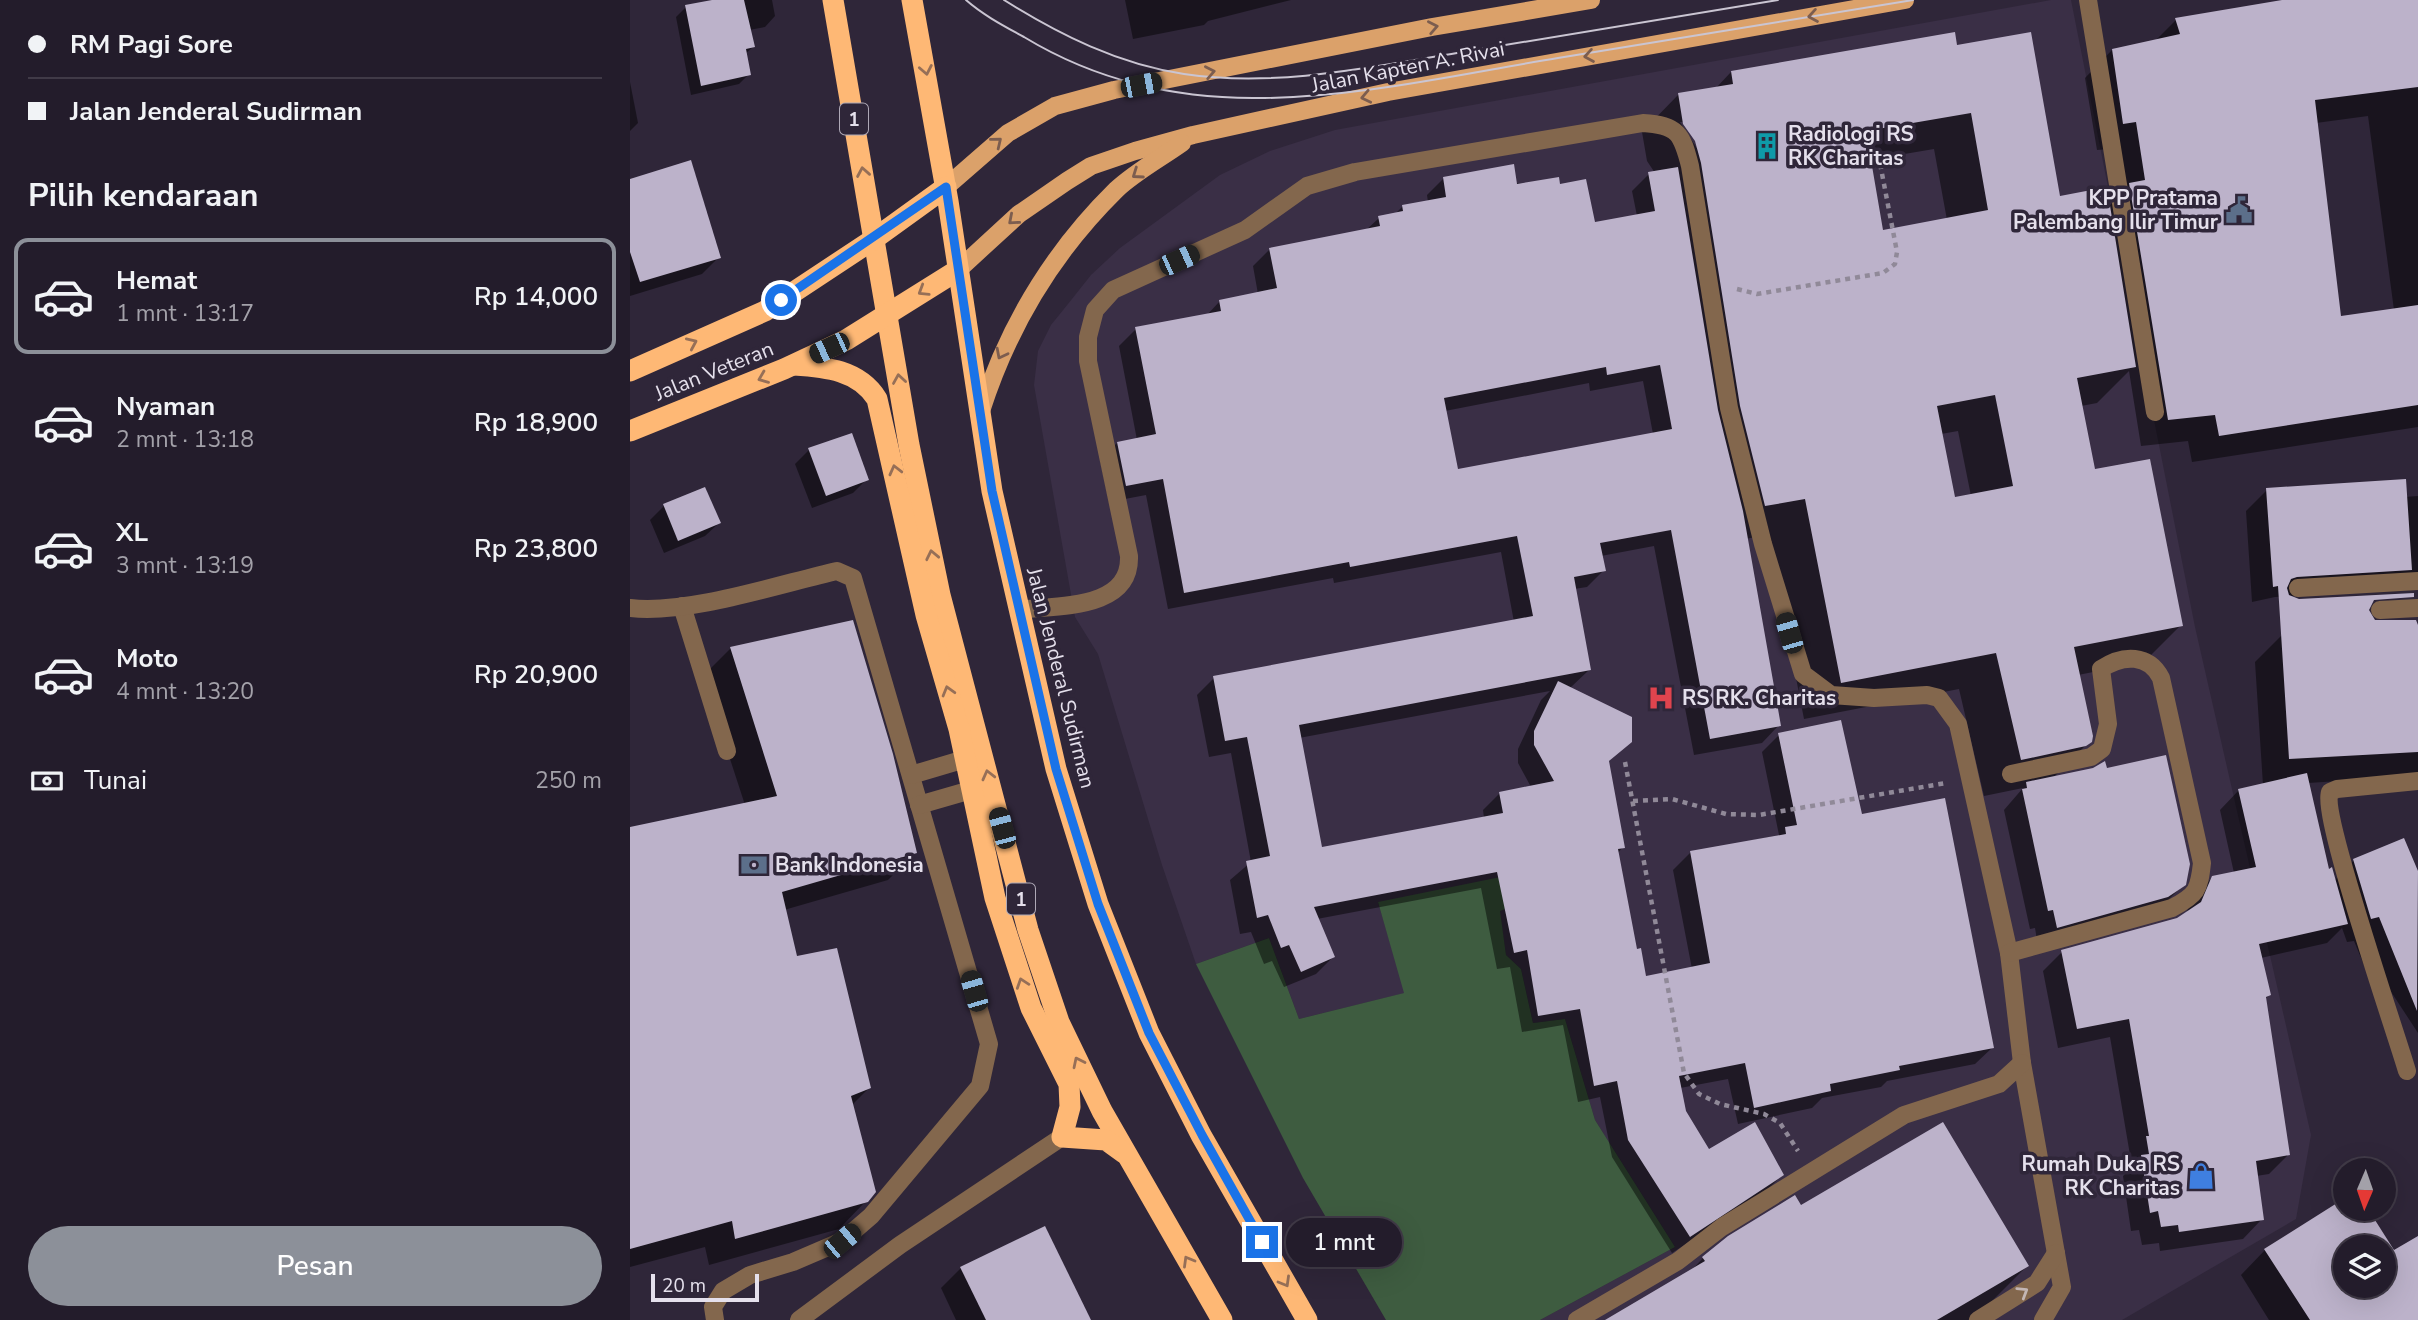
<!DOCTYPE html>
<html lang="id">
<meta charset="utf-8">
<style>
body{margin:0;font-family:"Nunito Sans",sans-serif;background:#2b2533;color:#f1f3f6;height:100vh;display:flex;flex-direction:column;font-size:26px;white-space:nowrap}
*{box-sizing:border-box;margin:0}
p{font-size:23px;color:#a3a1a9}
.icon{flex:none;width:38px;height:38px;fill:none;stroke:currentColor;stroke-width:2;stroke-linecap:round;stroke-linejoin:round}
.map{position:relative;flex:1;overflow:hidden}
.sheet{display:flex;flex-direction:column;background:#231c2b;width:630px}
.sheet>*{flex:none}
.hud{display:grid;align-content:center;height:154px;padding:0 28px;background:#231c2b}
.needle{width:46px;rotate:182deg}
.tools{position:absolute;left:1703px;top:1158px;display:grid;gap:14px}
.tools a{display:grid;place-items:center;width:63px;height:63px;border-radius:50%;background:#231c2b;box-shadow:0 7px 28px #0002,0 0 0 2px #403a47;font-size:35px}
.scale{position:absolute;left:21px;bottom:18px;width:108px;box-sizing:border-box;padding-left:7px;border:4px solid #e5e0ec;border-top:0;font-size:19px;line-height:24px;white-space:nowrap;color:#e5e0ec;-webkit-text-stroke:5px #2f2639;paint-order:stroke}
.end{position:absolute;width:32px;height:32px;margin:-16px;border:9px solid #1a73e8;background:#fff;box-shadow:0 0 0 4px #fff}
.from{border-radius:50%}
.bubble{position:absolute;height:49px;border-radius:24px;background:#231c2b;box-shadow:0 7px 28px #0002,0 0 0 2px #403a47;font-size:23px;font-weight:600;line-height:49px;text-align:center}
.car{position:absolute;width:21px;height:42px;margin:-21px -10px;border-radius:9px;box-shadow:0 0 5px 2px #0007;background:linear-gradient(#222 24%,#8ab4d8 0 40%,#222 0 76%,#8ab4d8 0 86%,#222 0)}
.hud b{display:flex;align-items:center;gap:24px;height:66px;font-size:26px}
.hud b+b{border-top:2px solid #403a47}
.hud i{width:18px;height:18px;background:#f1f3f6}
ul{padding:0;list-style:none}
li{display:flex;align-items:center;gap:21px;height:116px;margin:0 14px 10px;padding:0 14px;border:4px solid transparent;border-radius:14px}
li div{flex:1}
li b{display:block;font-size:26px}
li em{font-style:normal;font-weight:600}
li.active{border-color:#8c9099}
li>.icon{width:63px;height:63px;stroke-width:1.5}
h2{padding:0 28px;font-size:32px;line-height:84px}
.pay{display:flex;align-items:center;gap:18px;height:77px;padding:0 28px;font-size:26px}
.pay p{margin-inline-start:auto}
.primary-button{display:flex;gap:14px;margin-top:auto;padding:14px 28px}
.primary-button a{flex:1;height:80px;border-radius:42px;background:#8c9099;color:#fff;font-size:28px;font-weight:600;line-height:80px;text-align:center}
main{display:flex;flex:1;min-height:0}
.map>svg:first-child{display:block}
.built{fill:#3a2f46}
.forest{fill:#3e5c40}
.shadow{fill:#0007;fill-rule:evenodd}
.building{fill:#bcb2ca;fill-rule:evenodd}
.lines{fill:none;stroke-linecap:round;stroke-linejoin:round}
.path{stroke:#908998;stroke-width:4.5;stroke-dasharray:5 5;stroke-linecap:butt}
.minor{stroke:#83674d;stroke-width:18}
.major{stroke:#dba16a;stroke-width:18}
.highway{stroke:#feb875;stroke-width:21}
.tram{stroke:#cac5d2;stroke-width:2}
.oneway{stroke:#7c5d4f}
.oneway2{stroke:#966f57}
.oneway3{stroke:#c3b6b4}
.route{stroke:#1a73e8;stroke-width:9}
.labels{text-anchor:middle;stroke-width:7;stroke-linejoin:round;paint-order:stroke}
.shield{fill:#2f2639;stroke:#aea8b6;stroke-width:2}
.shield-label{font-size:19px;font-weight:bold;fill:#e5e0ec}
.street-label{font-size:21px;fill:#e5e0ec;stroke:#2f2639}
.poi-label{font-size:21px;font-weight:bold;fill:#e5e0ec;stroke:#2f2639;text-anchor:start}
</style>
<main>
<section class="sheet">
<div class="hud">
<b><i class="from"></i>RM Pagi Sore</b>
<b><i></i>Jalan Jenderal Sudirman</b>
</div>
<h2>Pilih kendaraan</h2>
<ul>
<li class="active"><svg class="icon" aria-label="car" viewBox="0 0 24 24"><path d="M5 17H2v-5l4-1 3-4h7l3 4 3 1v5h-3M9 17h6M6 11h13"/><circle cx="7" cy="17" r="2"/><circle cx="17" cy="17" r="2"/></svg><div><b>Hemat</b><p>1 mnt · 13:17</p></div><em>Rp 14,000</em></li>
<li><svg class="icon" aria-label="car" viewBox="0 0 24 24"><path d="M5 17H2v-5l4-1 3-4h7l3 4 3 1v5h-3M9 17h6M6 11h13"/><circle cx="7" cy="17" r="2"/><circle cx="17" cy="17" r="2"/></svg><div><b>Nyaman</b><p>2 mnt · 13:18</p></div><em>Rp 18,900</em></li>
<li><svg class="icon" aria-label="car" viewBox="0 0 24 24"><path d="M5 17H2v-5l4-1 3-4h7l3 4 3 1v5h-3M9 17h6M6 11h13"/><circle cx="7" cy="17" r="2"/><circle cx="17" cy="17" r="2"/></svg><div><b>XL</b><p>3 mnt · 13:19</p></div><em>Rp 23,800</em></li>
<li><svg class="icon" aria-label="car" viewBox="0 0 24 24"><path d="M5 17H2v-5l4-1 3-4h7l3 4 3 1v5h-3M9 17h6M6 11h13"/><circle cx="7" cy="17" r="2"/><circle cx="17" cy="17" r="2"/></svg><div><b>Moto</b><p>4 mnt · 13:20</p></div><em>Rp 20,900</em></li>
</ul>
<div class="pay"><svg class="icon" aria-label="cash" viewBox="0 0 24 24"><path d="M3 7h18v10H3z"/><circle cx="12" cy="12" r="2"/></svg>Tunai<p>250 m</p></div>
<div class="primary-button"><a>Pesan</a></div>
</section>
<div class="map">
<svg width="1788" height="1320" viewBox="0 0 1788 1320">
<rect width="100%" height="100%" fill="#2f2639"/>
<polygon class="built" points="1421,0 1441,0 1565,627 1681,1135 1666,1219 1492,1320 910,1320 1045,1247 965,1120 935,1019 903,1023 891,969 876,955 869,910 748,902 775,993 669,1019 639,938 566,964 532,865 468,654 445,617 404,385 408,351 421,325 438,304 461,275 490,248 590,175 640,151 705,130"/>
<polygon class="forest" points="895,872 899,900 870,911 876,955 891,969 903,1023 935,1019 965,1120 1045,1247 910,1320 756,1320 673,1178 566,964 639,938 669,1019 774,993 748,902"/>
<g class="shadow">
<polygon points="91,0 142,0 145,16 135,27 119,30 123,47 115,54 119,74 109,84 61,95 46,17 56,7"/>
<polygon points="495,0 661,0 578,21 574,25 503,39"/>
<path d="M1663,0H1788V427L1562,462L1558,441L1511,446L1499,371L1467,403L1451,406L1464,471L1551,625L1514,662L1448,675L1460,741L1423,778L1554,884L1535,903L1408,946L1405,928L1400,929L1374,810L1393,788L1354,796L1329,689L1174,719L1138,534L1116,539L1149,725L1132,743L1064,755L1024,546L971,556L974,570L957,587L944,589L959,670L940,688L1000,741L977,763L993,847L987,854L1006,951L1014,978L1062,969L1043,870L1060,853L1149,835L1132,752L1149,735L1231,816L1363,1047L1345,1064L1257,1081L1251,1087L1192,1098L1182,1108L1108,1124L1098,1079L1050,1088L1054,1111L1079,1151L1152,1175L1135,1192L1042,1253L982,1157L970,1097L948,1102L933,1025L892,1032L880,967L867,969L851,888L687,919L703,957L686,974L654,987L642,961L634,964L621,932L610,934L600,880L621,862L601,753L579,757L567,695L584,678L884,622L871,552L704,583L703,578L538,609L516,495L479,502L470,460L487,443L507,440L489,346L506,329L576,316L590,301L628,294L623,266L640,249L735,231L749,218L765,214L772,207L798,202L797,195L814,178L929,186L963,224L1007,216L1002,191L1019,174L1025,173L1017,161L1012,132L1048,95L1085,89L1101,72L1325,47L1428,199L1478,207L1487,198L1479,149L1467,150L1455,78L1482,50L1525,41L1546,20ZM1738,116L1764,310L1710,318L1686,123ZM1050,122H1054L1071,148L1068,150ZM1304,149L1317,220L1252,232L1239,160ZM1013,381L1023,434L826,471L815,411L959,383L960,391ZM1328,431L1341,496L1324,499L1311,434ZM920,691L911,700L888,749V763L901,787L870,793L853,810L854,818L691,850L669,738Z"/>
<polygon points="0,82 8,123 0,131"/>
<polygon points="0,180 89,257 72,274 0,296"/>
<polygon points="179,450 237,479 223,493 182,508 165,464"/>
<polygon points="1637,490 1692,503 1788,496 1788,588 1645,597 1622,602 1616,511"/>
<polygon points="34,506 89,523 75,536 34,553 20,520"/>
<polygon points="222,622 285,853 258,880 154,910 166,958 239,1088 222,1105 236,1201 209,1229 79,1265 75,1247 0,1267 0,829 115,805 73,676 100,649"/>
<polygon points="1788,627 1788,776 1678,783 1698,871 1704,881 1724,860 1773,840 1788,876 1788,1033 1756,984 1744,989 1724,941 1717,942 1712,928 1697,943 1631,958 1639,995 1634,1000 1659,1154 1639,1174 1626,1176 1632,1219 1613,1239 1530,1251 1529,1243 1512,1245 1509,1230 1501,1231 1493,1176 1500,1169 1498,1157 1500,1155 1480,1037 1428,1048 1413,971 1432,952 1548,920 1556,914 1563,897 1583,877 1604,873 1590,810 1609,790 1633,785 1625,662 1652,635"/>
<path d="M1715,1200V1209L1763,1252L1788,1238V1320H1639L1611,1275L1635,1250ZM1715,1248H1754V1286H1715Z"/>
<polygon points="1170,1208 1397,1266 1349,1314 1338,1320 979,1320 1058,1274 1073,1258"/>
<polygon points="331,1268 459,1320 326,1320 311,1288"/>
</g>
<g class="building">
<polygon points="82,0 114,0 125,47 116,49 121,75 71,86 55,5"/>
<polygon points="1652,0 1788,0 1788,87 1685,100 1711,316 1788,305 1788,405 1589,436 1585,415 1538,420 1499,183 1515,180 1506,122 1493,124 1482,49 1550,34 1545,18"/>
<path d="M1325,32L1327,45L1401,32L1430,196L1477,187L1506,367L1447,378L1465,469L1520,459L1553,626L1444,647L1463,736L1462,742L1456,746L1391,760L1366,653L1211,683L1175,499L1135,506L1110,406L1071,163L1065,141L1053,124L1048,93L1103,84L1101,71ZM1341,113L1358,210L1253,230L1236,131ZM1365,395L1383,486L1325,497L1307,406Z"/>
<polygon points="61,160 91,258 10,282 0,252 0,179"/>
<path d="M884,164L887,184L929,177L930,184L956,179L965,222L1025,211L1018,172L1048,167L1088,410L1113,511L1151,726L1080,739L1041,530L970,543L976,571L944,577L961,670L669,725L692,847L873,813L869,792L924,781L904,745V731L928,681L1002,717V742L979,761L995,848L988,849L1007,949L1011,948L1016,976L1080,963L1060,851L1156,834L1155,827L1167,825L1148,733L1211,720L1232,814L1315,798L1364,1048L1269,1066L1270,1070L1200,1084L1201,1091L1124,1108L1115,1063L1049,1076L1056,1111L1079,1149L1125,1122L1154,1175L1060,1237L998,1140L987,1081L964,1086L950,1009L908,1016L897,950L884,953L867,872L684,907L705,957L671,972L659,945L651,948L638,915L627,918L616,861L640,856L617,737L595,741L583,676L903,616L887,536L720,567L719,562L554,593L533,479L496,486L487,442L526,434L505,327L591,311L589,300L647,288L639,248L750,226L748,216L773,211L772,205L816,197L813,177ZM1030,365L1042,429L828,469L814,398L976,367L977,375Z"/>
<polygon points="222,433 239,480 196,496 178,448"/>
<polygon points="1776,479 1782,570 1667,577 1661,579 1657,588 1659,595 1669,599 1784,593 1784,597 1744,600 1739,610 1745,620 1786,620 1788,625 1788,752 1659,759 1648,586 1643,587 1636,488"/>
<polygon points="75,487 91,523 48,541 33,504"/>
<polygon points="223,620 263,754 287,853 152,892 167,956 207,948 241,1088 221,1096 246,1192 238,1202 105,1239 102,1221 0,1249 0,827 147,796 100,647"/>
<polygon points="1536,755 1560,864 1556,885 1538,897 1427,928 1423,910 1418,911 1392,789 1397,788 1396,782 1463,768 1475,761 1477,768"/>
<polygon points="1677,773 1699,869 1702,867 1718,924 1629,944 1641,995 1636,997 1660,1155 1626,1161 1634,1220 1549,1232 1548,1225 1531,1227 1528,1211 1520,1213 1511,1155 1519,1154 1516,1136 1519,1136 1499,1019 1447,1029 1431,950 1547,918 1571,902 1582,876 1626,867 1608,789"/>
<polygon points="1774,838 1788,871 1787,1011 1749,917 1741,919 1723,859"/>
<polygon points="1313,1122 1399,1266 1307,1320 975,1320 1075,1261 1072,1257 1098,1236 1165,1195 1171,1205"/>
<path d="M1715,1198V1209H1738L1764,1250L1788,1236V1320H1680L1634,1249ZM1715,1248H1754V1286H1715Z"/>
<polygon points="415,1226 461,1320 356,1320 330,1267"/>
</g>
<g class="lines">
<g class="path">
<polyline points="1107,289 1127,294 1253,273 1265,264 1267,252 1249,158"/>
<polyline points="995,762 1054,1073 1069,1094 1090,1104 1134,1114 1150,1123 1168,1151"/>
<polyline points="1003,801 1042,799 1096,814 1129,815 1316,783"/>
</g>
<g class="minor">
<polyline points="1458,0 1525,412"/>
<polyline points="1668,588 1788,581"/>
<polyline points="52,606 97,751"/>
<path d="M0,608C56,615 150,584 207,571L223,578L359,1044L350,1086L241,1216L212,1241L163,1262L120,1275L93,1291L83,1307L85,1320"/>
<path d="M389,610C428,605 501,610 499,556L458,361V337L465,310L483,290L615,230L677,186L725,172L1013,123C1048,125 1052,134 1060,166L1099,408L1133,544L1173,674L1201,695L1244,698L1297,695L1309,698L1328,724L1379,953L1392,1063L1432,1287L1413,1320"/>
<polyline points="1750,610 1788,608"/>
<polyline points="281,775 335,759"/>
<polyline points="289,805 341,790"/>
<path d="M1379,953L1542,908C1567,895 1569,890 1572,863L1531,678C1519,654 1493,654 1471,669L1478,724L1472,749L1461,757L1381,774"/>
<path d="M1777,1071C1766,1033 1690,813 1700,792L1707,789L1788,781"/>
<polyline points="169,1320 270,1245 432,1137"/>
<polyline points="947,1320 1048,1261 1092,1227 1274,1115 1369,1084 1392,1063"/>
<polyline points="1348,1320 1407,1283 1426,1253"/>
</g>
<g class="major">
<polyline points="316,187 378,133 425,106 484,90 802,27 961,0"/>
<polyline points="328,270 389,214 437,181 461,166 505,151 563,135 758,92 1275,0"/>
<path d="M351,411C378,327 423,252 486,190C505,172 531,158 552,143"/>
</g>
<g class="highway">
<polyline points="203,0 279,445 310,595 398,930 429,1022 472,1111 592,1320"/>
<polyline points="282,0 318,201 362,491 426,769 468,904 519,1033 571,1135 677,1320"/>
<path d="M164,365C196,367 229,370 247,399L296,615L329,729L365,898L401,1008L439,1084L440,1107L432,1137L476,1140L494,1153"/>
<polyline points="0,371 135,311 244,239 316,187"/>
<polyline points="0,431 154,369 216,340 328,270"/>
</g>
<g class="tram">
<path d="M336,0C353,15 374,26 394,37C564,140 746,88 928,58C1046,39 1165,19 1283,0"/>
<path d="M374,0C430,35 488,64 554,74C649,88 746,66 839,51C942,34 1045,17 1148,0"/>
</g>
</g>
<defs><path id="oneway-chevron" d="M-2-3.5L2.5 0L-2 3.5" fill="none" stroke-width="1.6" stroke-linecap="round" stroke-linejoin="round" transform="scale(1.75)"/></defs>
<g class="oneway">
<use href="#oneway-chevron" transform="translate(1183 16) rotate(170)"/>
<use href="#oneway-chevron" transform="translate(803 27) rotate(-11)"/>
<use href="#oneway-chevron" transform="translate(959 56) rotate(170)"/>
<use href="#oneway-chevron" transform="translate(580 72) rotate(-11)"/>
<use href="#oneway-chevron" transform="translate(736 97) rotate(168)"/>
<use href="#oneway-chevron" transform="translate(367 142) rotate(-39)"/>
<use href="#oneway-chevron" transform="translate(507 174) rotate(145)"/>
<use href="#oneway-chevron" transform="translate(383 220) rotate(139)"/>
<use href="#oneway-chevron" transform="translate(371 354) rotate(117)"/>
</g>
<g class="oneway2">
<use href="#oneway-chevron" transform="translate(296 70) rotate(79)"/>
<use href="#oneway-chevron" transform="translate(233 172) rotate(-100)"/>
<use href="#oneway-chevron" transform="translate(293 291) rotate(148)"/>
<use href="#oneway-chevron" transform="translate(62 343) rotate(-24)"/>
<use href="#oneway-chevron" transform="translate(133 378) rotate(158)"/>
<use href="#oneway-chevron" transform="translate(269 379) rotate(-99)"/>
<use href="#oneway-chevron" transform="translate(265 470) rotate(-104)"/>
<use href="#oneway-chevron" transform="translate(302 555) rotate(-102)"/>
<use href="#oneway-chevron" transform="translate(318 691) rotate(-106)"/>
<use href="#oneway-chevron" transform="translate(358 775) rotate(-104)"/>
<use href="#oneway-chevron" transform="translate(392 983) rotate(-109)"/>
<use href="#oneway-chevron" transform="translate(448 1062) rotate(-116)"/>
<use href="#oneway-chevron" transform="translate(558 1261) rotate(-120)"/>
<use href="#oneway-chevron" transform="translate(655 1282) rotate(60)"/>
</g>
<use class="oneway3" href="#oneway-chevron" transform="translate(1393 1292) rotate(-32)"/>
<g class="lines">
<polyline class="route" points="151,300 316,187 362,491 426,769 468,904 519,1033 572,1135 632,1242"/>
</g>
<defs>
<symbol id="building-bare" viewBox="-9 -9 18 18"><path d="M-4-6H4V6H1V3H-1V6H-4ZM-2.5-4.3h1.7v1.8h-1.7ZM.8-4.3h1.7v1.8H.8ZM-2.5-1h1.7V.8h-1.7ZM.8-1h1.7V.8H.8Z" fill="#0f9aa8" stroke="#2f2639" stroke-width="2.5" paint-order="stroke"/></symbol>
<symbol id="civic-bare" viewBox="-9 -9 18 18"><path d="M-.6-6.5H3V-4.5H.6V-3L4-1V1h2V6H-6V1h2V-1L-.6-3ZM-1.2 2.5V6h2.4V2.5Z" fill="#5c6f8a" stroke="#2f2639" stroke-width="2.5" paint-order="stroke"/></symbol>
<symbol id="hospital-bare" viewBox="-9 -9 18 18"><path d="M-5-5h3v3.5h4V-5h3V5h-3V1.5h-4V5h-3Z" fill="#e0444e" stroke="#2f2639" stroke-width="2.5" paint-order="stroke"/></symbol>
<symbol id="bank-bare" viewBox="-9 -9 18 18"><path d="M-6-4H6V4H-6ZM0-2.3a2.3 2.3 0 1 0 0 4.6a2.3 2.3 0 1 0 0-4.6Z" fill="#5c6f8a" stroke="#2f2639" stroke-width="2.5" paint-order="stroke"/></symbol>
<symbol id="shop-bare" viewBox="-9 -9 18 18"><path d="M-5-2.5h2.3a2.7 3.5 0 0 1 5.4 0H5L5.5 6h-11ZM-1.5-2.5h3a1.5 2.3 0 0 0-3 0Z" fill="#3f7fe0" stroke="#2f2639" stroke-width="2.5" paint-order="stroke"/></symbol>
</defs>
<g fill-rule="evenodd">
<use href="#building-bare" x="1118" y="127" width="38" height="38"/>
<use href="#civic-bare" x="1590" y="191" width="38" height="38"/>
<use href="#hospital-bare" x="1012" y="679" width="38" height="38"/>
<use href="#bank-bare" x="105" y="846" width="38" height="38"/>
<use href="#shop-bare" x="1552" y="1157" width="38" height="38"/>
</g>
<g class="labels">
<g class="shield">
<rect x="210" y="103.5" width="28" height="31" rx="5"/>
<rect x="377" y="883.5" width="28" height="31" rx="5"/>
</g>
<g class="shield-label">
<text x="224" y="126">1</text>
<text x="391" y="906">1</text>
</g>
<g class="street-label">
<text transform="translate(778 67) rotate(-11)" y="7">Jalan Kapten A. Rivai</text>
<text transform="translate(84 371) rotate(-22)" y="7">Jalan Veteran</text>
<text transform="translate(431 678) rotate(76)" y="7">Jalan Jenderal Sudirman</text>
</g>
<g class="poi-label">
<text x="1158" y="141">Radiologi RS<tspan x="1158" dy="24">RK Charitas</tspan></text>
<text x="1588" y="205" text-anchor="end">KPP Pratama<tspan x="1588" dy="24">Palembang Ilir Timur</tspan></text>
<text x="1052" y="705">RS RK. Charitas</text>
<text x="145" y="872">Bank Indonesia</text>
<text x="1550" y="1171" text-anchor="end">Rumah Duka RS<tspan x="1550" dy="24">RK Charitas</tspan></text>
</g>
</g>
</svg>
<div class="tools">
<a><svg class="needle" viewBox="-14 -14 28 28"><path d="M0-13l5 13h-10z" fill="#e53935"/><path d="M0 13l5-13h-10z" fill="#a3a1a9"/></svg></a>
<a><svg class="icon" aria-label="layers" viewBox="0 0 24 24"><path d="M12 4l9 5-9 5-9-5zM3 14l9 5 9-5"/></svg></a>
</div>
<div class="scale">20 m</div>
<i class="end from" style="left:151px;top:300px"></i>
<i class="end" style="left:632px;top:1242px"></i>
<div class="bubble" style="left:656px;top:1218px;width:116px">1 mnt</div>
<i class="car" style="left:511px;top:85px;rotate:79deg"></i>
<i class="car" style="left:549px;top:260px;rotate:66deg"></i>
<i class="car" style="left:199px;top:348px;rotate:245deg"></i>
<i class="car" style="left:1159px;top:633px;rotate:344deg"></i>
<i class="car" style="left:372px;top:828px;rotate:345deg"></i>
<i class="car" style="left:344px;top:991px;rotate:344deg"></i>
<i class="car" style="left:212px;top:1241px;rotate:50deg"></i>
</div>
</main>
